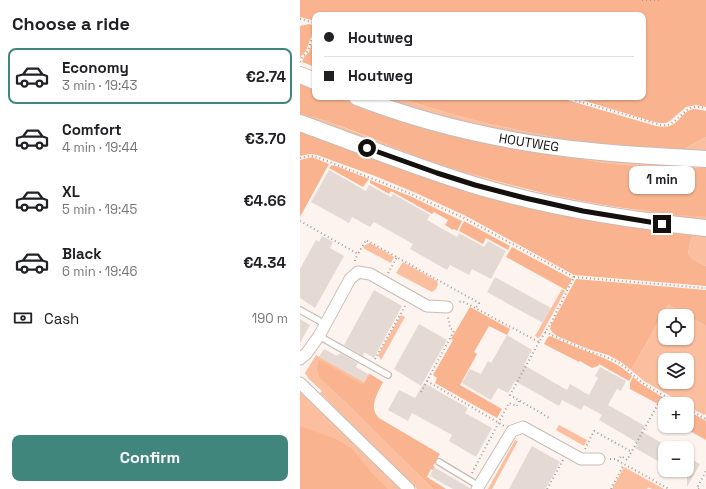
<!DOCTYPE html>
<meta charset="utf-8">
<style>
body{margin:0;font-family:"Space Grotesk",sans-serif;background:#f6f6f6;color:#202124;height:100vh;display:flex;flex-direction:column;font-size:15px;white-space:nowrap}
*{box-sizing:border-box;margin:0}
p{font-size:13px;color:#757577}
.icon{flex:none;width:22px;height:22px;fill:none;stroke:currentColor;stroke-width:2;stroke-linecap:round;stroke-linejoin:round}
.map{position:relative;flex:1;overflow:hidden}
.details{display:flex;flex-direction:column;background:#fff;width:300px}
.details>*{flex:none}
.banner{position:absolute;left:12px;top:12px;width:334px;height:88px;border-radius:8px;box-shadow:0 1px 3px #0004;display:grid;align-content:center;height:88px;padding:0 12px;background:#fff}
.controls{position:absolute;left:358px;top:309px;display:grid;gap:8px}
.controls a{display:grid;place-items:center;width:36px;height:36px;border-radius:8px;background:#fff;box-shadow:0 1px 3px #0004;font-size:20px}
.end{position:absolute;width:18px;height:18px;margin:-9px;border:5px solid #14100e;background:#fff;box-shadow:0 0 0 2px #fff}
.from{border-radius:50%}
.bubble{position:absolute;height:28px;border-radius:8px;background:#fff;box-shadow:0 1px 3px #0004;font-size:13px;font-weight:700;line-height:28px;text-align:center}
.banner b{display:flex;align-items:center;gap:14px;height:38px;font-size:15px}
.banner b+b{border-top:1px solid #e0e0e0}
.banner i{width:10px;height:10px;background:#202124}
ul{padding:0;list-style:none}
li{display:flex;align-items:center;gap:12px;height:56px;margin:0 8px 6px;padding:0 4px;border:2px solid transparent;border-radius:8px}
li div{flex:1}
li b{display:block;font-size:15px}
li em{font-style:normal;font-weight:700}
li.on{border-color:#40867c}
li>.icon{width:36px;height:36px;stroke-width:1.5}
h2{padding:0 12px;font-size:18px;line-height:48px}
.pay{display:flex;align-items:center;gap:10px;height:44px;padding:0 12px;font-size:15px}
.pay p{margin-inline-start:auto}
.cta{display:flex;gap:8px;margin-top:auto;padding:8px 12px}
.cta a{flex:1;height:46px;border-radius:8px;background:#40867c;color:#fff;font-size:16px;font-weight:700;line-height:46px;text-align:center}
main{display:flex;flex:1;min-height:0}
.map>svg:first-child{display:block}
.green{fill:#fbbe9f;fill-rule:evenodd}
.forest{fill:#f9b38f}
.building{fill:#e5d9d3}
.lines{fill:none;stroke-linecap:round;stroke-linejoin:round}
.lane-casing{stroke:#c7bbb5;stroke-width:8}
.street-casing{stroke:#c7bbb5;stroke-width:13}
.secondary-casing{stroke:#c7bbb5;stroke-width:18}
.path{stroke:#a49c99;stroke-width:2;stroke-dasharray:1 3;stroke-linecap:butt}
.lane{stroke:#fff;stroke-width:5.5}
.street{stroke:#fff;stroke-width:11}
.secondary{stroke:#fff;stroke-width:16}
.route{stroke:#14100e;stroke-width:5}
.labels{text-anchor:middle;stroke-width:3.5;stroke-linejoin:round;paint-order:stroke}
.street-label{font-size:13px;fill:#14100e;stroke:#fff}
</style>
<main>
<section class="details">
<h2>Choose a ride</h2>
<ul>
<li class="on"><svg class="icon" aria-label="car" viewBox="0 0 24 24"><path d="M5 17H2v-5l4-1 3-4h7l3 4 3 1v5h-3M9 17h6M6 11h13"/><circle cx="7" cy="17" r="2"/><circle cx="17" cy="17" r="2"/></svg><div><b>Economy</b><p>3 min · 19:43</p></div><em>€2.74</em></li>
<li><svg class="icon" aria-label="car" viewBox="0 0 24 24"><path d="M5 17H2v-5l4-1 3-4h7l3 4 3 1v5h-3M9 17h6M6 11h13"/><circle cx="7" cy="17" r="2"/><circle cx="17" cy="17" r="2"/></svg><div><b>Comfort</b><p>4 min · 19:44</p></div><em>€3.70</em></li>
<li><svg class="icon" aria-label="car" viewBox="0 0 24 24"><path d="M5 17H2v-5l4-1 3-4h7l3 4 3 1v5h-3M9 17h6M6 11h13"/><circle cx="7" cy="17" r="2"/><circle cx="17" cy="17" r="2"/></svg><div><b>XL</b><p>5 min · 19:45</p></div><em>€4.66</em></li>
<li><svg class="icon" aria-label="car" viewBox="0 0 24 24"><path d="M5 17H2v-5l4-1 3-4h7l3 4 3 1v5h-3M9 17h6M6 11h13"/><circle cx="7" cy="17" r="2"/><circle cx="17" cy="17" r="2"/></svg><div><b>Black</b><p>6 min · 19:46</p></div><em>€4.34</em></li>
</ul>
<div class="pay"><svg class="icon" aria-label="cash" viewBox="0 0 24 24"><path d="M3 7h18v10H3z"/><circle cx="12" cy="12" r="2"/></svg>Cash<p>190 m</p></div>
<div class="cta"><a>Confirm</a></div>
</section>
<div class="map">
<svg width="406" height="489" viewBox="0 0 406 489">
<rect width="100%" height="100%" fill="#fef4ef"/>
<g class="green">
<polygon points="37,97 48,97 87,111 406,164 406,168 313,164 299,162 255,154 82,114"/>
<polygon points="65,97 95,97 155,115 189,124 262,139 386,148 406,137 406,153 227,139"/>
<polygon points="0,114 29,122 133,161 185,178 227,190 309,207 354,212 406,217 406,223 364,218 206,188 0,119"/>
<path d="M394,232L406,234V266C401,263 391,260 389,255C387,250 392,238 394,232Z"/>
<polygon points="70,243 94,257 91,263 63,248 65,245"/>
<polygon points="103,262 137,281 138,284 136,289 132,292 96,273"/>
<polygon points="262,289 265,291 240,337 238,338 235,336"/>
<path d="M368,305L371,306L406,326V415L405,414L404,415L387,406V404H384L344,381L331,370ZM365,316H387V338H365ZM365,360H387V382H365Z"/>
<polygon points="101,315 105,317 81,360 78,355"/>
<polygon points="16,355 64,382 68,374 70,374 63,386 19,361 20,379 45,402 133,489 117,489 20,393 22,391 9,379 5,373"/>
<polygon points="0,389 35,425 101,489 0,489"/>
<polygon points="259,425 287,440 284,446 256,430"/>
<polygon points="215,440 218,441 192,489 188,489"/>
<polygon points="324,467 364,489 352,489 348,487 347,489 312,489"/>
</g>
<g class="forest">
<polygon points="0,0 406,0 406,107 396,105 386,107 371,120 366,123 360,123 351,121 272,97 343,97 343,15 15,15 15,21 0,17"/>
<polygon points="9,24 15,26 6,51 1,56 0,59 0,26"/>
<polygon points="15,33 15,67 2,62 4,57 9,52"/>
<path d="M0,83L15,89V97H37L82,114L255,154L299,162L313,164L406,168V217C386,216 366,214 346,211C273,202 203,185 134,162C99,150 65,134 29,122C20,119 10,117 0,114Z"/>
<path d="M95,97H257L356,126C362,127 369,128 375,123C381,119 384,111 393,109C397,109 402,110 406,111V137L386,148L378,149L320,146L262,139L189,124L155,115Z"/>
<path d="M0,130L105,167L394,232C392,238 387,250 389,255C391,260 401,263 406,266V286L274,275L166,216L116,193L75,176L17,155L10,154L0,156Z"/>
<polygon points="12,157 29,164 0,217 0,160"/>
<polygon points="32,165 36,166 69,179 63,187 29,168"/>
<polygon points="70,180 112,197 162,221 157,231 154,229 153,230 145,225 148,220 134,212 132,214 91,191 89,194 70,183"/>
<polygon points="164,221 210,246 208,250 186,238 183,244 159,231"/>
<polygon points="212,247 272,279 266,290 206,257"/>
<polygon points="276,279 406,290 406,326 371,306 368,305 331,370 321,362 308,355 288,349 257,336 252,332 250,329 251,325"/>
<polygon points="170,307 210,329 207,335 189,326 174,352 177,354 160,385 202,409 197,418 135,383 137,378 133,375 153,340 151,339"/>
<path d="M250,336C257,339 264,342 271,345C293,355 313,358 332,376L329,381L299,364L298,366L292,368L280,361L279,362L244,344L248,337Z"/>
<path d="M19,360L63,385L70,374L83,382C78,393 68,407 79,418L140,454L133,466L135,467L133,470L131,469L127,477L146,489H133L45,402L20,379L17,368Z"/>
<polygon points="333,377 340,383 362,397 358,404 330,389 330,383"/>
<polygon points="387,410 406,421 406,440 381,426 387,426"/>
<polygon points="0,426 36,439 52,449 72,473 88,489 0,489"/>
</g>
<g class="building">
<polygon points="29,170 66,191 69,185 91,197 93,194 130,215 127,220 157,237 159,233 184,247 188,241 206,251 191,279 172,269 169,275 150,265 147,270 110,249 113,244 74,222 70,227 52,217 49,223 11,202"/>
<polygon points="22,236 33,242 30,248 44,256 15,308 0,298 0,269 16,240 19,242"/>
<polygon points="195,277 251,308 243,323 187,292"/>
<polygon points="74,290 102,306 74,358 64,352 63,356 44,345"/>
<polygon points="0,319 10,325 0,343"/>
<polygon points="119,324 147,340 121,386 94,369"/>
<polygon points="207,335 232,350 224,365 267,390 270,384 289,395 298,378 295,376 300,367 326,381 321,391 317,389 308,405 345,426 341,431 365,445 365,465 335,448 338,443 299,420 302,415 284,405 281,410 262,400 259,406 215,381 208,393 198,388 191,400 162,383 170,369 181,374 188,361 191,363"/>
<polygon points="24,349 37,356 40,353 58,363 56,367 68,374 64,382 19,357"/>
<polygon points="124,383 168,408 165,413 192,428 176,457 149,441 152,435 112,413 108,421 88,410 99,390 115,398"/>
<polygon points="232,446 260,462 253,476 245,489 209,489"/>
<polygon points="387,457 400,464 387,487"/>
<polygon points="134,467 170,488 170,489 153,489 130,476"/>
</g>
<g class="lines">
<defs>
<g id="lane">
<polyline points="0,310 25,324"/>
<polyline points="19,336 88,375"/>
<polyline points="139,462 179,486"/>
</g>
<g id="street">
<polyline points="0,359 6,354 19,336 50,279 58,272 70,274 127,306 147,307"/>
<polyline points="0,383 109,489"/>
<polyline points="177,489 212,431 223,427 281,459 299,459"/>
</g>
<g id="secondary">
<polyline points="0,75 15,81"/>
<path d="M57,97C132,126 211,143 291,151C329,155 368,157 406,159"/>
<path d="M0,123C58,144 115,167 174,185C250,208 328,220 406,228"/>
</g>
</defs>
<use href="#lane" class="lane-casing"/>
<use href="#street" class="street-casing"/>
<use href="#secondary" class="secondary-casing"/>
<g class="path">
<polyline points="342,0 362,0"/>
<polyline points="0,19 15,23"/>
<polyline points="0,62 3,56 8,51 15,29"/>
<path d="M264,97L358,124C361,125 365,126 368,125C370,124 374,122 376,120C388,109 389,105 406,108"/>
<polyline points="0,158 9,156 14,156 104,191 164,218 274,277 251,323 239,342 162,301 157,303"/>
<polyline points="0,221 58,254 66,240 179,303 176,308"/>
<polyline points="55,261 55,260 58,254"/>
<polyline points="88,273 97,257"/>
<polyline points="274,277 406,288"/>
<polyline points="245,332 290,352 304,356 318,362 326,368 333,375 344,384 379,404"/>
<polyline points="239,342 210,395 251,419"/>
<polyline points="75,359 105,306"/>
<polyline points="127,381 204,426"/>
<polyline points="121,392 154,331 150,328 148,317"/>
<polyline points="387,408 406,419"/>
<polyline points="285,449 294,431 332,452"/>
<polyline points="310,459 315,459 369,489"/>
<polyline points="318,461 321,456 327,460 363,395"/>
<polyline points="172,473 209,403 217,406 219,401"/>
<polyline points="247,489 263,460"/>
<polyline points="311,489 324,464"/>
<polyline points="399,489 397,488 406,471"/>
</g>
<use href="#lane" class="lane"/>
<use href="#street" class="street"/>
<use href="#secondary" class="secondary"/>
</g>
<g class="lines">
<polyline class="route" points="67,148 137,173 175,185 225,198 283,211 362,224"/>
</g>
<g class="labels">
<g class="street-label">
<text transform="translate(229 142) rotate(9)" y="5">HOUTWEG</text>
</g>
</g>
</svg>
<div class="controls">
<a><svg class="icon" aria-label="locate" viewBox="0 0 24 24"><circle cx="12" cy="12" r="6"/><path d="M12 2v4M12 18v4M2 12h4M18 12h4"/></svg></a>
<a><svg class="icon" aria-label="layers" viewBox="0 0 24 24"><path d="M12 4l9 5-9 5-9-5zM3 14l9 5 9-5"/></svg></a>
<a>+</a>
<a>−</a>
</div>
<i class="end from" style="left:67px;top:148px"></i>
<i class="end" style="left:362px;top:224px"></i>
<div class="bubble" style="left:329px;top:166px;width:66px">1 min</div>
<div class="banner">
<b><i class="from"></i>Houtweg</b>
<b><i></i>Houtweg</b>
</div>
</div>
</main>
